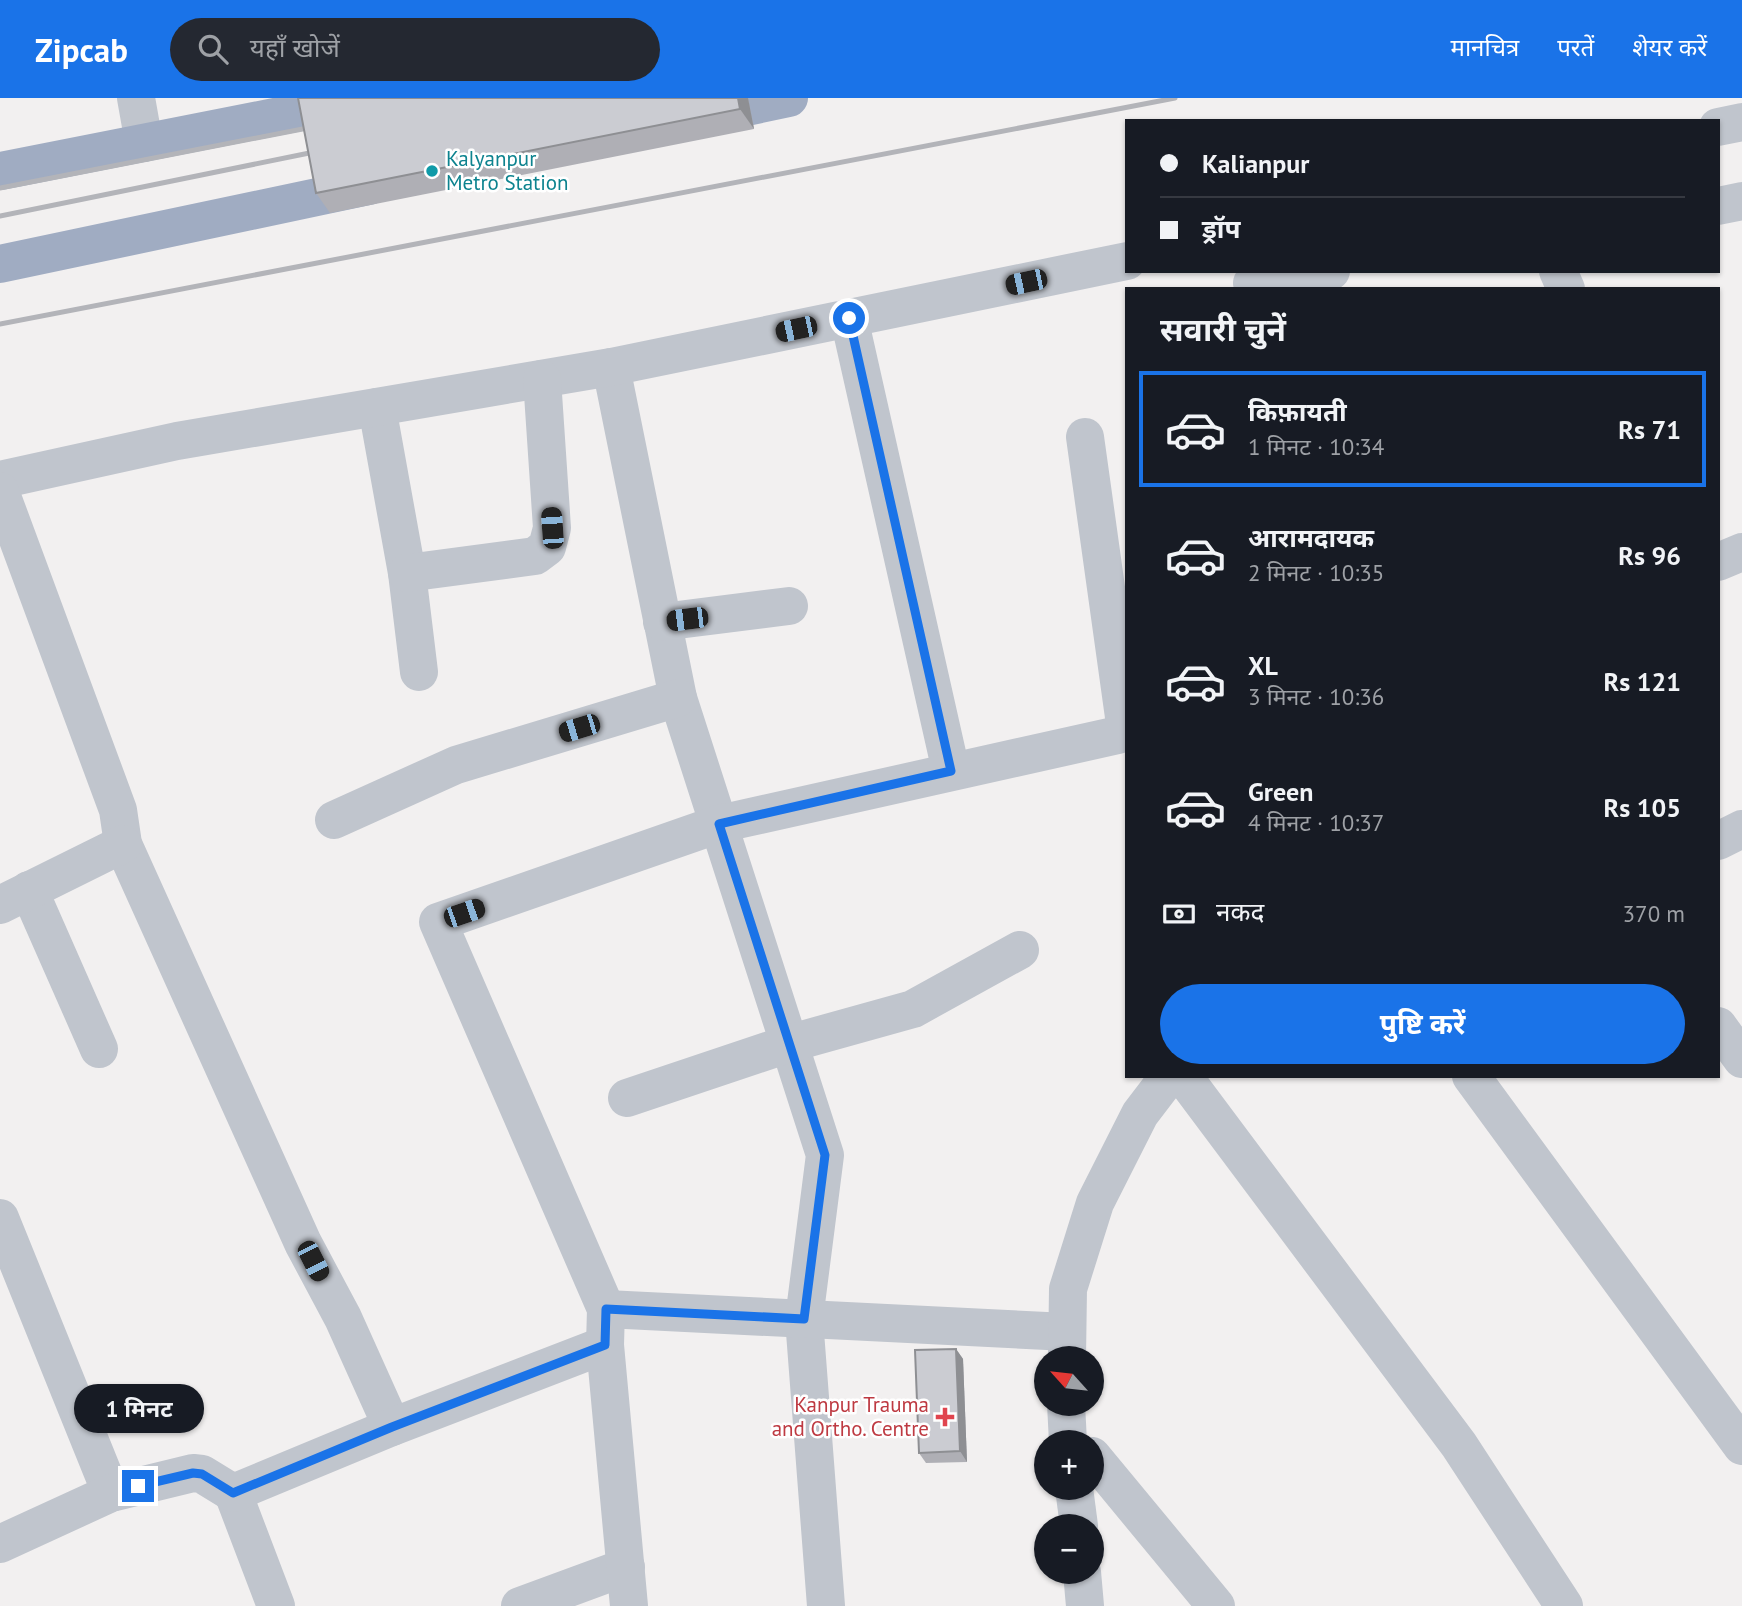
<!DOCTYPE html>
<html lang="hi">
<meta charset="utf-8">
<style>
body{margin:0;font-family:"PT Sans","Noto Sans Devanagari",sans-serif;background:#242831;color:#f1f3f6;height:100vh;display:flex;flex-direction:column;font-size:26px;white-space:nowrap}
*{box-sizing:border-box;margin:0}
p{font-size:23px;color:#9ea1a6}
.icon{flex:none;width:38px;height:38px;fill:none;stroke:currentColor;stroke-width:2;stroke-linecap:round;stroke-linejoin:round}
.map{position:relative;flex:1;overflow:hidden}
.side{position:absolute;left:1125px;top:189px;width:595px;height:791px;display:flex;flex-direction:column;background:#171b24;border-radius:0px;box-shadow:0 2px 5px #0004}
.side>*{flex:none}
.hud{position:absolute;left:1125px;top:21px;width:595px;height:154px;border-radius:0px;box-shadow:0 2px 5px #0004;display:grid;align-content:center;height:154px;padding:0 35px;background:#171b24}
.needle{width:46px;rotate:297deg}
.buttons{position:absolute;left:1034px;top:1248px;display:grid;gap:14px}
.buttons a{display:grid;place-items:center;width:70px;height:70px;border-radius:50%;background:#171b24;box-shadow:0 2px 5px #0004;font-size:35px}
.end{position:absolute;width:32px;height:32px;margin:-16px;border:9px solid #1a73e8;background:#fff;box-shadow:0 0 0 4px #fff}
.from{border-radius:50%}
.bubble{position:absolute;height:49px;border-radius:24px;background:#171b24;box-shadow:0 2px 5px #0004;font-size:23px;font-weight:700;line-height:49px;text-align:center}
.car{position:absolute;width:21px;height:42px;margin:-21px -10px;border-radius:9px;box-shadow:0 0 5px 2px #0007;background:linear-gradient(#222 24%,#8ab4d8 0 40%,#222 0 76%,#8ab4d8 0 86%,#222 0)}
.hud b{display:flex;align-items:center;gap:24px;height:66px;font-size:26px}
.hud b+b{border-top:2px solid #363941}
.hud i{width:18px;height:18px;background:#f1f3f6}
ul{padding:0;list-style:none}
li{display:flex;align-items:center;gap:21px;height:116px;margin:0 14px 10px;padding:0 21px;border:4px solid transparent;border-radius:0px}
li div{flex:1}
li b{display:block;font-size:26px}
li em{font-style:normal;font-weight:700}
li.on{border-color:#1a73e8}
li>.icon{width:63px;height:63px;stroke-width:1.5}
h2{padding:0 35px;font-size:32px;line-height:84px}
.pay{display:flex;align-items:center;gap:18px;height:77px;padding:0 35px;font-size:26px}
.pay p{margin-inline-start:auto}
.cta{display:flex;gap:14px;margin-top:auto;padding:14px 35px}
.cta a{flex:1;height:80px;border-radius:42px;background:#1a73e8;color:#fff;font-size:28px;font-weight:700;line-height:80px;text-align:center}
header{display:flex;align-items:center;gap:42px;box-sizing:border-box;height:98px;padding:0 35px;background:#1a73e8;color:#fff}
header strong{font-size:33px}
nav{display:flex;gap:38px;margin-inline-start:auto;font-size:24px}
.search{width:490px;height:63px;background:#242831;display:flex;align-items:center;gap:18px;box-sizing:border-box;padding:0 24px;border-radius:38px;color:#9ea1a6;font-size:26px}
.map>svg:first-child{display:block}
.lines{fill:none;stroke-linecap:round;stroke-linejoin:round}
.minor{stroke:#c0c5cd;stroke-width:38}
.tertiary{stroke:#c0c5cd;stroke-width:38}
.trunk{stroke:#a0acc2;stroke-width:38}
.rail{stroke:#b3b4b9;stroke-width:5}
.wall{fill:#afafb5}
.shaded-wall{fill:#8e8f93}
.building{fill:#cbccd2;stroke:#8e8f93;stroke-width:2}
.route{stroke:#1a73e8;stroke-width:9}
.culture-dot{fill:#0f9aa8;stroke:#fff;stroke-width:2.5}
.health-dot{fill:#e0444e;stroke:#fff;stroke-width:2.5}
.labels{text-anchor:middle;stroke-width:5;stroke-linejoin:round;paint-order:stroke}
.culture-label{font-size:21px;fill:#0d838f;stroke:#fff;text-anchor:start}
.health-label{font-size:21px;fill:#be3a42;stroke:#fff;text-anchor:end}
</style>
<header>
<strong>Zipcab</strong>
<div class="search"><svg class="icon" aria-label="search" viewBox="0 0 24 24"><circle cx="10" cy="10" r="6"/><path d="M15 15l6 6"/></svg>यहाँ खोजें</div>
<nav><a>मानचित्र</a><a>परतें</a><a>शेयर करें</a></nav>
</header>
<div class="map">
<svg width="1742" height="1508" viewBox="0 0 1742 1508">
<rect width="100%" height="100%" fill="#f2f0f0"/>
<g class="lines">
<g class="minor">
<polyline points="136,0 144,45"/>
<polyline points="1718,29 1742,24"/>
<polyline points="1718,108 1742,103"/>
<polyline points="1558,173 1566,191"/>
<polyline points="1252,185 1331,173"/>
<polyline points="849,220 951,673"/>
<polyline points="611,269 678,600 825,1057 804,1221 826,1508"/>
<polyline points="377,309 407,475 419,574"/>
<polyline points="0,382 177,343 611,269 1127,163"/>
<polyline points="0,393 118,712 123,746 303,1145 343,1220 392,1329"/>
<polyline points="407,475 535,458 547,449 552,430 542,281"/>
<polyline points="662,524 789,508"/>
<polyline points="334,722 456,667 678,600"/>
<polyline points="1718,743 1742,731"/>
<polyline points="29,792 99,951"/>
<polyline points="0,807 123,746"/>
<polyline points="1718,928 1742,961"/>
<polyline points="1183,978 1459,1347 1564,1508"/>
<polyline points="1471,978 1742,1348"/>
<polyline points="627,1000 791,945 913,911 1020,852"/>
<polyline points="0,1120 111,1395"/>
<polyline points="606,1211 1067,1234"/>
<polyline points="1092,1358 1216,1508"/>
<polyline points="233,1395 276,1508"/>
<polyline points="0,1446 111,1395 193,1375 202,1376 233,1395 392,1329 605,1247"/>
<polyline points="520,1508 626,1469"/>
<polyline points="629,1508 605,1247 606,1211 438,824 719,726 1118,637 1123,628 1124,619 1085,339"/>
</g>
<g class="tertiary">
<polyline points="1718,464 1742,454"/>
<polyline points="1067,1260 1068,1191 1095,1105 1140,1016 1169,978"/>
<polyline points="1066,1306 1068,1344"/>
<polyline points="1074,1390 1079,1428"/>
<polyline points="1082,1474 1085,1508"/>
</g>
<g class="trunk">
<polyline points="699,19 789,0"/>
<polyline points="0,73 371,0"/>
<polyline points="0,166 369,88"/>
</g>
<g class="rail">
<polyline points="0,90 323,27"/>
<polyline points="0,118 329,51"/>
<polyline points="0,226 1175,0"/>
</g>
</g>
<g class="wall">
<polygon points="748,0 754,31 330,115 316,95"/>
<polygon points="956,1251 963,1261 967,1364 926,1365 919,1355"/>
</g>
<g class="shaded-wall">
<polygon points="738,0 748,0 754,31 740,11"/>
<polygon points="956,1251 963,1261 967,1364 960,1353"/>
</g>
<g class="building">
<polygon points="298,0 738,0 740,11 316,95"/>
<polygon points="956,1251 960,1353 919,1355 915,1252"/>
</g>
<g class="lines">
<polyline class="route" points="138,1388 193,1375 202,1376 233,1395 392,1329 605,1247 606,1211 804,1221 825,1057 719,726 951,673 849,220"/>
</g>
<circle class="culture-dot" cx="432" cy="73" r="7"/>
<path class="health-dot" d="M941.5 1308.5h7v7h7v7h-7v7h-7v-7h-7v-7h7z"/>
<g class="labels">
<g class="culture-label">
<text x="446" y="68">Kalyanpur<tspan x="446" dy="24">Metro Station</tspan></text>
</g>
<g class="health-label">
<text x="929" y="1314">Kanpur Trauma<tspan x="929" dy="24">and Ortho. Centre</tspan></text>
</g>
</g>
</svg>
<div class="buttons">
<a><svg class="needle" viewBox="-14 -14 28 28"><path d="M0-13l5 13h-10z" fill="#e53935"/><path d="M0 13l5-13h-10z" fill="#9ea1a6"/></svg></a>
<a>+</a>
<a>−</a>
</div>
<i class="end from" style="left:849px;top:220px"></i>
<i class="end" style="left:138px;top:1388px"></i>
<div class="bubble" style="left:74px;top:1286px;width:130px">1 मिनट</div>
<i class="car" style="left:1026px;top:184px;rotate:258deg"></i>
<i class="car" style="left:796px;top:231px;rotate:258deg"></i>
<i class="car" style="left:552px;top:430px;rotate:356deg"></i>
<i class="car" style="left:687px;top:521px;rotate:263deg"></i>
<i class="car" style="left:579px;top:630px;rotate:253deg"></i>
<i class="car" style="left:464px;top:815px;rotate:71deg"></i>
<i class="car" style="left:313px;top:1163px;rotate:153deg"></i>
<div class="hud">
<b><i class="from"></i>Kalianpur</b>
<b><i></i>ड्रॉप</b>
</div>
<section class="side">
<h2>सवारी चुनें</h2>
<ul>
<li class="on"><svg class="icon" aria-label="car" viewBox="0 0 24 24"><path d="M5 17H2v-5l4-1 3-4h7l3 4 3 1v5h-3M9 17h6M6 11h13"/><circle cx="7" cy="17" r="2"/><circle cx="17" cy="17" r="2"/></svg><div><b>किफ़ायती</b><p>1 मिनट · 10:34</p></div><em>Rs 71</em></li>
<li><svg class="icon" aria-label="car" viewBox="0 0 24 24"><path d="M5 17H2v-5l4-1 3-4h7l3 4 3 1v5h-3M9 17h6M6 11h13"/><circle cx="7" cy="17" r="2"/><circle cx="17" cy="17" r="2"/></svg><div><b>आरामदायक</b><p>2 मिनट · 10:35</p></div><em>Rs 96</em></li>
<li><svg class="icon" aria-label="car" viewBox="0 0 24 24"><path d="M5 17H2v-5l4-1 3-4h7l3 4 3 1v5h-3M9 17h6M6 11h13"/><circle cx="7" cy="17" r="2"/><circle cx="17" cy="17" r="2"/></svg><div><b>XL</b><p>3 मिनट · 10:36</p></div><em>Rs 121</em></li>
<li><svg class="icon" aria-label="car" viewBox="0 0 24 24"><path d="M5 17H2v-5l4-1 3-4h7l3 4 3 1v5h-3M9 17h6M6 11h13"/><circle cx="7" cy="17" r="2"/><circle cx="17" cy="17" r="2"/></svg><div><b>Green</b><p>4 मिनट · 10:37</p></div><em>Rs 105</em></li>
</ul>
<div class="pay"><svg class="icon" aria-label="cash" viewBox="0 0 24 24"><path d="M3 7h18v10H3z"/><circle cx="12" cy="12" r="2"/></svg>नकद<p>370 m</p></div>
<div class="cta"><a>पुष्टि करें</a></div>
</section>
</div>
